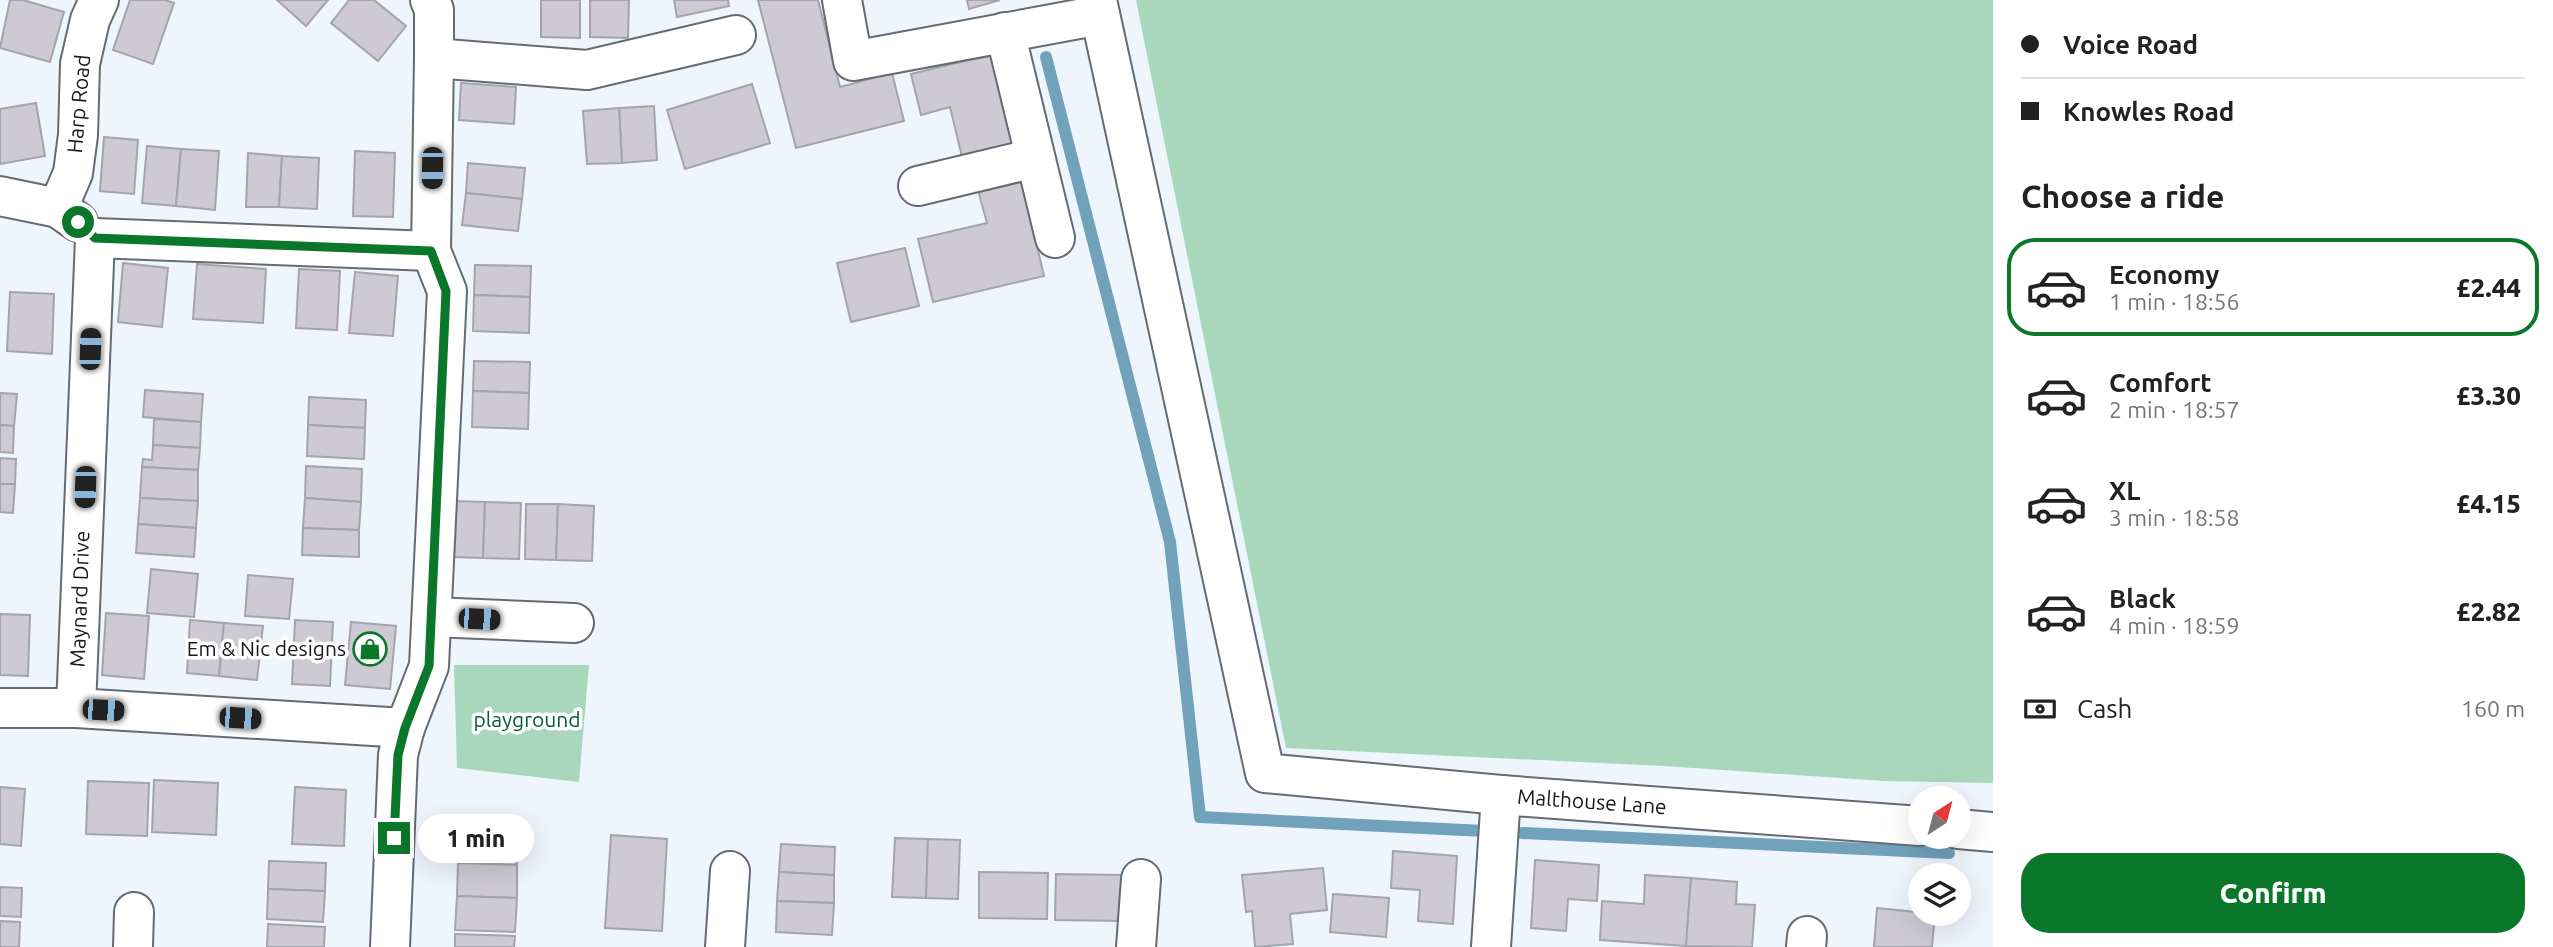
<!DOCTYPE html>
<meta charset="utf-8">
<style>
body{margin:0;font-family:Ubuntu,sans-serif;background:#f2f2f2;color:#222;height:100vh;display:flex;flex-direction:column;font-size:26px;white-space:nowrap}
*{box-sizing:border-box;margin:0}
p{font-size:23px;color:#767676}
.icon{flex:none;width:38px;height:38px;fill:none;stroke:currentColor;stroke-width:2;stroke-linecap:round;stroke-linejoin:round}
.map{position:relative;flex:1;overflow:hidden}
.details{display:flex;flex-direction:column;background:#fff;width:560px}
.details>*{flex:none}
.guide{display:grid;align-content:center;height:154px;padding:0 28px;background:#fff}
.needle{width:46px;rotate:36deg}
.tools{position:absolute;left:1908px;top:786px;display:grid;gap:14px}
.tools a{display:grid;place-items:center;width:63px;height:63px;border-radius:50%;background:#fff;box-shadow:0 7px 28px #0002;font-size:35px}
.end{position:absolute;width:32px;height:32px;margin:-16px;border:9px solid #0a772a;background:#fff;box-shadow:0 0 0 4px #fff}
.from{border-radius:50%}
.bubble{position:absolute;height:49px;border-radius:24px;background:#fff;box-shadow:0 7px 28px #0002;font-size:23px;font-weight:800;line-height:49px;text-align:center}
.car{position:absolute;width:21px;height:42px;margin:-21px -10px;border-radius:9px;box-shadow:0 0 5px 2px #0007;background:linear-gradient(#222 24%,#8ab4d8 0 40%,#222 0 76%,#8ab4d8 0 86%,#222 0)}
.guide b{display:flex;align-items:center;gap:24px;height:66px;font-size:26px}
.guide b+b{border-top:2px solid #e0e0e0}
.guide i{width:18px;height:18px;background:#222}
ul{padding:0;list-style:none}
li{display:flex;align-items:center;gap:21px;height:98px;margin:0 14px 10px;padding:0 14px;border:4px solid transparent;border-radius:28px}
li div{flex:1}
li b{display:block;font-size:26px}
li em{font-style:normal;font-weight:800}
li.on{border-color:#0a772a}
li>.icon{width:63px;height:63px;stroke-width:1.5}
h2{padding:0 28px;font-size:32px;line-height:84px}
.pay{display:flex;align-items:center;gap:18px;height:77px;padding:0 28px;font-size:26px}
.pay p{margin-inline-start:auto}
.cta{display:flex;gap:14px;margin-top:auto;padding:14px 28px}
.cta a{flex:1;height:80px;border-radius:28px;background:#0a772a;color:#fff;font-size:28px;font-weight:800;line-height:80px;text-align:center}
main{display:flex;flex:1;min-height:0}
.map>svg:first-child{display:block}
.green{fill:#a9d7bc}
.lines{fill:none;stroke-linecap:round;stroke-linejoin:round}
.stream{stroke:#71a1bb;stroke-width:12}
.building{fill:#cdcad3;stroke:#a5a3ab;stroke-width:2}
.minor-casing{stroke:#656b72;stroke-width:42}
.minor{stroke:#fff;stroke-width:38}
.route{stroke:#0a772a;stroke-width:9}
.labels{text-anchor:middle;stroke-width:7;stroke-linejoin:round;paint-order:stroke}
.street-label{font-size:21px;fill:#16181b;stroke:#fff}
.poi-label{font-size:21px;fill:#16181b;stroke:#fff;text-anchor:end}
.park-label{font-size:21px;fill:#035b39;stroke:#fff}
</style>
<main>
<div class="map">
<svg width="1993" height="947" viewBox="0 0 1993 947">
<rect width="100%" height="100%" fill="#eef5fd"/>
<g class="green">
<polygon points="1136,0 1993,0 1993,783 1884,781 1664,766 1286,748"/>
<polygon points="454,665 589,665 579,782 457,768"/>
</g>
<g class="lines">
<g class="stream">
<polyline points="1046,57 1170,542 1200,817 1484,831"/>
<polyline points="1522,833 1949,853"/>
</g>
</g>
<g class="building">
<polygon points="10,0 23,0 64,12 50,62 0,48"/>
<polygon points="130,0 165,0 174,3 153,64 113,50"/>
<polygon points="277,0 328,0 306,26"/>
<polygon points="349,0 374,0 406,26 378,61 331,23"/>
<polygon points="541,0 580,0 580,38 541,37"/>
<polygon points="590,0 629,0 628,38 590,37"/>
<polygon points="674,0 728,0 729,6 677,17"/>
<polygon points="758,0 818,0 840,87 892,73 904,121 796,148"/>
<polygon points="967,0 1000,0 969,9"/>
<polygon points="998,53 1022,151 964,165 950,107 921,115 911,74"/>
<polygon points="461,83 516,87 514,124 459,120"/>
<polygon points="752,84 770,143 685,169 667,110"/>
<polygon points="36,103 45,156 0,164 0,109"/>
<polygon points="654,106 657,160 622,163 619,108"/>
<polygon points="619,108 622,163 587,164 583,111"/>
<polygon points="104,137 138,140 134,194 100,191"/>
<polygon points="147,146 181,149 176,206 142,203"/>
<polygon points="181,149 219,151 215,210 176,206"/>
<polygon points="355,151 395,153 393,217 353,216"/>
<polygon points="248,153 282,156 279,207 246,207"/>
<polygon points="282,156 319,158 317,209 279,207"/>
<polygon points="468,163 525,168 522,199 466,193"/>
<polygon points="1021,179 1044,276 933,302 918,239 987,223 978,190"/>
<polygon points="466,193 522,199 518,231 462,225"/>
<polygon points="905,248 919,306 851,322 837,263"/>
<polygon points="123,263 168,268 162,327 118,322"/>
<polygon points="197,264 266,269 263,323 193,319"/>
<polygon points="475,265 531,266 530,297 474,295"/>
<polygon points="299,269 340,271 337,330 296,328"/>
<polygon points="355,272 398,276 393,336 349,333"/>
<polygon points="10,292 54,294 52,354 7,351"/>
<polygon points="474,295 530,297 529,333 473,331"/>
<polygon points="474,361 530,362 529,393 473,391"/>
<polygon points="145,390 203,394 201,422 143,417"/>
<polygon points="473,391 529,393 528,429 472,427"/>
<polygon points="0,393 17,394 14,426 0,425"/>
<polygon points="309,397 366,400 365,428 308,425"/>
<polygon points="154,419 201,422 200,448 153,445"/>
<polygon points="0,425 14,426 13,453 0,452"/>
<polygon points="308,425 365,428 364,459 307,456"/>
<polygon points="153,445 200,448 198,470 142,467 143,459 152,460"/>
<polygon points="0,458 16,459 15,484 0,484"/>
<polygon points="306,466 362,469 361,502 305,498"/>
<polygon points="142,467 198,470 198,501 140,498"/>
<polygon points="0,484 15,484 13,513 0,512"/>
<polygon points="140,498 198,501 196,528 138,524"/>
<polygon points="305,498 361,502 359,530 303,528"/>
<polygon points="453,501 485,502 483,558 452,557"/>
<polygon points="485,502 521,503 519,559 483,558"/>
<polygon points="526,504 558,504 556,560 525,559"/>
<polygon points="558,504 594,506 592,561 556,560"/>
<polygon points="138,524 196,528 194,557 136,553"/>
<polygon points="303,528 359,530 359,557 302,555"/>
<polygon points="151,569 198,574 194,617 147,613"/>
<polygon points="248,575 293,579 289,619 245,616"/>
<polygon points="106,613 149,616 144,679 102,675"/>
<polygon points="0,614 30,615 28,676 0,675"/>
<polygon points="190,620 224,623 219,676 187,673"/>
<polygon points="295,620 333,622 330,686 292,684"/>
<polygon points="351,622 396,626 390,689 345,685"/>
<polygon points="224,623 263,626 257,680 219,676"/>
<polygon points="154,780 218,783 216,835 152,832"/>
<polygon points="88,781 149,783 147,836 86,834"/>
<polygon points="0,787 25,789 21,846 0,844"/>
<polygon points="295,787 346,790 344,846 292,844"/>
<polygon points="459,832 519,833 517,865 458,863"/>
<polygon points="611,835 667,839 662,931 605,928"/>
<polygon points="895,838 928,839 926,898 892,897"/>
<polygon points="928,839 960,840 958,899 926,898"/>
<polygon points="781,844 835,847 834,875 779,872"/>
<polygon points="1393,851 1457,856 1453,924 1418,921 1420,890 1391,888"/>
<polygon points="1535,860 1599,865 1597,901 1568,899 1566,931 1531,928"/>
<polygon points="269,861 326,863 325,891 268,889"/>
<polygon points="458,863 517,865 517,898 457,896"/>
<polygon points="1323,868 1327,910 1290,914 1293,944 1255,947 1252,911 1246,912 1242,875"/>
<polygon points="779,872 834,875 834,903 777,901"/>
<polygon points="979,872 1048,873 1047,919 979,918"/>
<polygon points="1056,874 1124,875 1124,921 1055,920"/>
<polygon points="1645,875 1691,878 1686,946 1600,940 1602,901 1644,904"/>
<polygon points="1691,878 1737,882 1736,904 1755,905 1752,947 1686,946"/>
<polygon points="0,887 22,888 21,917 0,916"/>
<polygon points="268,889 325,891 323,922 267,919"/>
<polygon points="1333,894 1389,898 1386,937 1330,932"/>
<polygon points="457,896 517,898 515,932 455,930"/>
<polygon points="777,901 834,903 832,935 776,932"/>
<polygon points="1877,908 1935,914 1932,947 1874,947"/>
<polygon points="0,921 20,922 19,947 0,947"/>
<polygon points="268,924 325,927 324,947 267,947"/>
<polygon points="455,934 515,936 514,947 455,947"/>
</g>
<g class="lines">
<defs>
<g id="minor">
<polyline points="842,0 853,61 1100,15"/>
<polyline points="1097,0 1265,773 1501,795 1920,826"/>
<polyline points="1005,32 1055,238"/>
<polyline points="434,58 587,70 736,35"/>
<polyline points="918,186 1035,158"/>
<polyline points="0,196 58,208 78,222"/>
<polyline points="58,208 73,173 78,135 80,64 90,20 99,0"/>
<polyline points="95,238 431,251"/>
<polyline points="432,617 574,623"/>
<polyline points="0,708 76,708 405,728"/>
<polyline points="76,708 95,238"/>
<polyline points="1958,829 1993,832"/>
<polyline points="133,947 134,912"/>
<polyline points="390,947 398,755 405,728 429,666 447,291 431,251 434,58 434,10 430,0"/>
<polyline points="725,947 730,871"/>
<polyline points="1136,947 1141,879"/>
<polyline points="1491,947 1501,795"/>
<polyline points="1806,947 1807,936"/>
</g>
</defs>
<use href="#minor" class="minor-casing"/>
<use href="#minor" class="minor"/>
</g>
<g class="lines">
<polyline class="route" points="78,222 95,238 431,251 446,291 429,666 405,728 398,755 394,838"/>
</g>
<defs>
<symbol id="shop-ring" viewBox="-11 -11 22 22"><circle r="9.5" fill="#fff" stroke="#0a772a" stroke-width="1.5"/><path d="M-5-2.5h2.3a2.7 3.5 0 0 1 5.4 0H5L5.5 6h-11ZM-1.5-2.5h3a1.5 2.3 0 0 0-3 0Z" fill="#0a772a"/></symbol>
</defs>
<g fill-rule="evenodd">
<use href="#shop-ring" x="351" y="630" width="38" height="38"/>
</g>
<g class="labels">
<g class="street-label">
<text transform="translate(79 104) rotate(-85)" y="7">Harp Road</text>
<text transform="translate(80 599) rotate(-88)" y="7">Maynard Drive</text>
<text transform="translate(1592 802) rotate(4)" y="7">Malthouse Lane</text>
</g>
<g class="poi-label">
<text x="346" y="656">Em &amp; Nic designs</text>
</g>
<g class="park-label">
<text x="527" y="727">playground</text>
</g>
</g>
</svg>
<div class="tools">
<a><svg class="needle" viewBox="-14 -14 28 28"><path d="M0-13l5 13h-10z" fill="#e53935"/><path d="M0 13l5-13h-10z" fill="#767676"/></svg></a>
<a><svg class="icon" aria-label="layers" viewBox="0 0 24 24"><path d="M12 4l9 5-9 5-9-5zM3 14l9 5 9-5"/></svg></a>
</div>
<i class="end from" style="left:78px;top:222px"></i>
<i class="end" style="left:394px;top:838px"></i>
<div class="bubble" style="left:418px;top:814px;width:116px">1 min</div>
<i class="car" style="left:432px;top:168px;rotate:181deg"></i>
<i class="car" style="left:90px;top:349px;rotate:2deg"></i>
<i class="car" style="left:85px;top:487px;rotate:182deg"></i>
<i class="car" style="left:479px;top:619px;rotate:93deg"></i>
<i class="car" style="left:103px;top:710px;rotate:93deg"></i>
<i class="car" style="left:240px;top:718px;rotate:94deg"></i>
</div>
<section class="details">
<div class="guide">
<b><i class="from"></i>Voice Road</b>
<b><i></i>Knowles Road</b>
</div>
<h2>Choose a ride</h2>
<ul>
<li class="on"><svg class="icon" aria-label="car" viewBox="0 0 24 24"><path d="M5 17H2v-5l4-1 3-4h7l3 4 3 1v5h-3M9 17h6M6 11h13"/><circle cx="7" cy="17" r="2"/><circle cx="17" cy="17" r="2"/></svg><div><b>Economy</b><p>1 min · 18:56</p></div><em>£2.44</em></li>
<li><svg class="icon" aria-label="car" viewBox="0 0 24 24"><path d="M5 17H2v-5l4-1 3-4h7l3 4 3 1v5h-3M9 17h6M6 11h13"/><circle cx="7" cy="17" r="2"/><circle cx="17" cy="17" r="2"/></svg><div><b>Comfort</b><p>2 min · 18:57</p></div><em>£3.30</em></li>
<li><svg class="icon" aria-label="car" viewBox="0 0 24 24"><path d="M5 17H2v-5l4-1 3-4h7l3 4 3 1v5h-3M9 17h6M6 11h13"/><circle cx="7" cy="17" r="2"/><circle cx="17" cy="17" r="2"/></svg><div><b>XL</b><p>3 min · 18:58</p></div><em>£4.15</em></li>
<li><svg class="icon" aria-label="car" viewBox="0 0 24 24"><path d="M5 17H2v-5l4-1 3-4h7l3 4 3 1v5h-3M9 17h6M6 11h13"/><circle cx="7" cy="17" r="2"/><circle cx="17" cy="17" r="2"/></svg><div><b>Black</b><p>4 min · 18:59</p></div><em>£2.82</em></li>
</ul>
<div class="pay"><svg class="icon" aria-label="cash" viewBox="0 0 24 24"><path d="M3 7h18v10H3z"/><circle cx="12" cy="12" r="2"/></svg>Cash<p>160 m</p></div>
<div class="cta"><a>Confirm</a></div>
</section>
</main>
